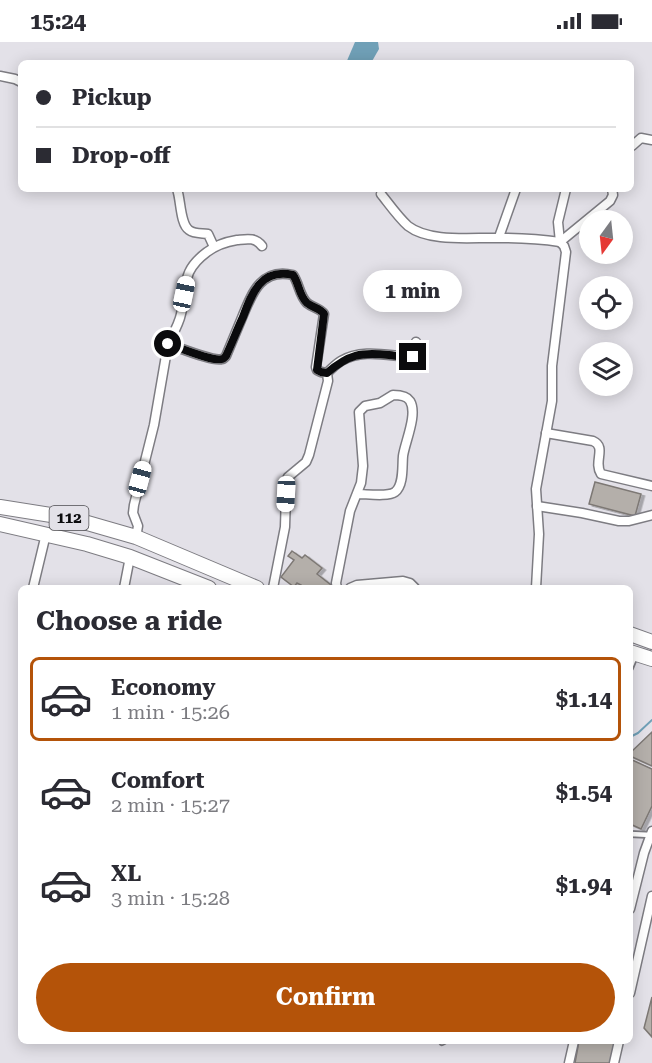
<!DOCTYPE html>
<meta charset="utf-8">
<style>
body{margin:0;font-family:"Roboto Serif",serif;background:#f7f7f7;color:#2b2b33;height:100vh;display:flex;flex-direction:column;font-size:22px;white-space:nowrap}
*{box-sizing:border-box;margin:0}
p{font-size:20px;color:#7c7c81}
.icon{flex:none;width:33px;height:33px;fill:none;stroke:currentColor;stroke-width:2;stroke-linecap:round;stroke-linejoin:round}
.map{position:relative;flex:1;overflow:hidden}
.drawer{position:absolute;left:18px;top:543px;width:615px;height:459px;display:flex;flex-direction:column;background:#fff;border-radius:9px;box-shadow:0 3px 15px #0003}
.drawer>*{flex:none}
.hud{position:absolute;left:18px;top:18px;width:616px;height:132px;border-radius:9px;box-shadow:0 3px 15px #0003;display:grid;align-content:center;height:132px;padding:0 18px;background:#fff}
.needle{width:39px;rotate:195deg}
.controls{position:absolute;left:579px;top:168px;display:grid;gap:12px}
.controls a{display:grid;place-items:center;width:54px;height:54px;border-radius:50%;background:#fff;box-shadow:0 3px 15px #0003;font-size:30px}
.end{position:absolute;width:27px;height:27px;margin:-14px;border:8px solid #0b0b0d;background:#fff;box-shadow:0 0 0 3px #fff}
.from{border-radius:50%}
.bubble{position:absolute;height:42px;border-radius:21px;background:#fff;box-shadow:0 3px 15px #0003;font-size:20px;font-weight:700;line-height:42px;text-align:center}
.car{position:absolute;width:18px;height:36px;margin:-18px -9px;border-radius:8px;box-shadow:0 0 4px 2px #0007;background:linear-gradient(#fff 24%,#345 0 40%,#fff 0 76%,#345 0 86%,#fff 0)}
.hud b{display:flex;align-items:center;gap:21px;height:57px;font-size:22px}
.hud b+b{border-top:2px solid #e1e1e2}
.hud i{width:15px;height:15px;background:#2b2b33}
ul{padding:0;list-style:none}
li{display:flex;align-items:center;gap:18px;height:84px;margin:0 12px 9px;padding:0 6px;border:3px solid transparent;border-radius:9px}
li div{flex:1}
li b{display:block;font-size:22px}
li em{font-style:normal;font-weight:700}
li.active{border-color:#b45309}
li>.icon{width:54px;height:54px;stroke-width:1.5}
h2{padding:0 18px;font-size:27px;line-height:72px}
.cta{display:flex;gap:12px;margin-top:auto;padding:12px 18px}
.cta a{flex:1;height:69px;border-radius:36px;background:#b45309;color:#fff;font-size:24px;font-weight:700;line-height:69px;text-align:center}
.status{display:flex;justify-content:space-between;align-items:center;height:42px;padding:0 30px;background:#fff;direction:ltr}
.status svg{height:16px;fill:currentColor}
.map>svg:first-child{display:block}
.water{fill:#70a0b7}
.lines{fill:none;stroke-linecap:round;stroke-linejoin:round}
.stream{stroke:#70a0b7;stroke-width:2}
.building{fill:#b4afaa;stroke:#7d7874;stroke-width:1.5;filter:url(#shadow)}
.service-casing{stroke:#7d7c82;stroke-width:8}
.minor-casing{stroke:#7d7c82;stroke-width:11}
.primary-casing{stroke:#7d7c82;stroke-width:16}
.service{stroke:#fff;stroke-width:4.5}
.minor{stroke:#fff;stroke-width:8}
.primary{stroke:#fff;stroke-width:14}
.route{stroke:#0b0b0d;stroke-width:8}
.labels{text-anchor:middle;stroke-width:4.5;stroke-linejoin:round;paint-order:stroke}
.shield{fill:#e3e1e8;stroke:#4c4b4f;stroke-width:1.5}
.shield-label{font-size:15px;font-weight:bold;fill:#0b0b0d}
</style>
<div class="status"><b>15:24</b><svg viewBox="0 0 49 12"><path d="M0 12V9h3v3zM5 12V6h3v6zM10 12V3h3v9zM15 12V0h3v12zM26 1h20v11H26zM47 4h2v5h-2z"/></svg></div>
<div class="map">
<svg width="652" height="1021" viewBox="0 0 652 1021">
<defs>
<filter id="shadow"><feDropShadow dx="3.5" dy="2" stdDeviation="0" flood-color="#0004"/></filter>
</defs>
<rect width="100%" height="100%" fill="#e3e1e8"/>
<polygon class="water" points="355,0 378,0 379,7 371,21 346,21"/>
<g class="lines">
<polyline class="stream" points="630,695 638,691 652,678"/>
</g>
<g class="building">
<polygon points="595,440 641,452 635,474 589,462"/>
<polygon points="292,509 302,516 305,513 322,526 317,532 331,543 329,546 299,546 301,543 297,541 294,545 281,535 294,518 288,514"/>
<polygon points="652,690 652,724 630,714 630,711"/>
<polygon points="630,717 652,727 652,764 641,787 630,782"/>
<polygon points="652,955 652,995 644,986"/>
<polygon points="579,999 615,999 610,1021 575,1021"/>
</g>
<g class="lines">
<defs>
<g id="service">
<polyline points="630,626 635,614"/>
<polyline points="630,792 651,793"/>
<polyline points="442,1000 444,999"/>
</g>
<g id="minor">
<polyline points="0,34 15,37 21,40"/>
<polyline points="632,104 641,96 652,98"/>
<path d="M177,147C181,158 180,182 189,188C194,192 202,191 208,192L214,205"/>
<path d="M381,152C389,162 398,175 408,184C430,201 473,195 500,196C520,196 540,197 560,200L610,159L613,153L612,147"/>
<polyline points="499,195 516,147"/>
<path d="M168,302C173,292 179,282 181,272C188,244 180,230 207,210C216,203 225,200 237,198C247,197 255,195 262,204"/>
<path d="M327,331C331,327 336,322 341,319C362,306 389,314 411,315L415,313L416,300"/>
<path d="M546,391L593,399C607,405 593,420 601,432L652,444"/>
<polyline points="537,464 582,471 619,479 629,479 652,473"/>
<path d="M136,495L138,484L133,471L134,463L154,383L168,302C178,305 213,320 222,317C224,317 225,315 226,314C231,302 236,290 241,278C251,254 260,225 293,233C299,241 299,253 307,261C313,266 320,266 324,272L316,325L317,328L321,330L327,331L328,339L309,413L306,420L288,435L285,441L286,452L285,485L273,546"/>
<polyline points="33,546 46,492"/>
<polyline points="124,546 130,515"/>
<path d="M337,546L336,541L350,469L361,441L363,424L359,370L365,364L380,361L393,353C399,353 407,354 410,359C418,372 405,400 403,414C402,424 404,443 395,450C388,455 367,452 358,452"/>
<polyline points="350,546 357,543 403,539 410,541 415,546"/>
<polyline points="536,546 539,492 536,447 552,359 552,324 566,210 564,204 560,200 558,180 566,147"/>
<polyline points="630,867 644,811 652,789"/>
<polyline points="630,951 652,854"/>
<polyline points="569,1021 574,999"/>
<polyline points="614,1021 619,999"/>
</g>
<g id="primary">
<polyline points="0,465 70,476 136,495 257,546"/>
<polyline points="0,482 87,502 130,515 209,546"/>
<polyline points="630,592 652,600"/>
<polyline points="630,610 652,617"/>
</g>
</defs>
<use href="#service" class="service-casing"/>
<use href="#minor" class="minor-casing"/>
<use href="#primary" class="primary-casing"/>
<use href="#service" class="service"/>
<use href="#minor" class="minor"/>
<use href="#primary" class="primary"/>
</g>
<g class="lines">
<path class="route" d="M168,302C178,305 213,320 222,317C224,317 225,315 226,314C232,301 237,288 243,275C252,251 261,226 293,233C299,241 299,254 307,261C313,266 320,266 324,272L317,328L321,330L327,331C349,312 361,310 389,313C397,314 405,316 413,315"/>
</g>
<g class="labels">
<rect class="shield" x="49.5" y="464" width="39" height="24" rx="4.5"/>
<g class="shield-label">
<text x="69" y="481">112</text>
</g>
</g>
</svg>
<div class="controls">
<a><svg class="needle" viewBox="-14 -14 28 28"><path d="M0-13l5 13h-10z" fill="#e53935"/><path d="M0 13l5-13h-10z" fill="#7c7c81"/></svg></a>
<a><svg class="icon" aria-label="locate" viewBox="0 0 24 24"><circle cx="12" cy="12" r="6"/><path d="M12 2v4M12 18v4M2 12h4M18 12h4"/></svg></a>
<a><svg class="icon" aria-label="layers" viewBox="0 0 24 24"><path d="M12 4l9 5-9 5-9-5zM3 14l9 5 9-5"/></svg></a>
</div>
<i class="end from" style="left:168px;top:302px"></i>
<i class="end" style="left:413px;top:315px"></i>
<div class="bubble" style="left:363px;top:228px;width:99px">1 min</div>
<i class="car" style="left:184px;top:252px;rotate:12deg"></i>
<i class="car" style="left:140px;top:437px;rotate:15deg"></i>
<i class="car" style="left:286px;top:452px;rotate:183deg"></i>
<div class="hud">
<b><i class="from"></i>Pickup</b>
<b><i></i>Drop-off</b>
</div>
<section class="drawer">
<h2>Choose a ride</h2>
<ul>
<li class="active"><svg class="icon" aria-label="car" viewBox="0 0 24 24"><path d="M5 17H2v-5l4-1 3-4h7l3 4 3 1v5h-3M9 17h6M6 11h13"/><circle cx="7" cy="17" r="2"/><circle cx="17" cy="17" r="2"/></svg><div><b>Economy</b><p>1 min · 15:26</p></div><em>$1.14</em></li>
<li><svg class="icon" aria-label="car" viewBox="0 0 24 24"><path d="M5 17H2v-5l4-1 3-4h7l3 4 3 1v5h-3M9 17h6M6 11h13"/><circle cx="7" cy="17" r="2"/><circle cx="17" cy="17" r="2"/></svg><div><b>Comfort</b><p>2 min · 15:27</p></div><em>$1.54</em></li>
<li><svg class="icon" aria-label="car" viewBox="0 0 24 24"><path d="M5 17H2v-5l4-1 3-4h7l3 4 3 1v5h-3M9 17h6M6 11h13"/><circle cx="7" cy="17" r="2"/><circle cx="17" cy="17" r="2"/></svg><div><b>XL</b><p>3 min · 15:28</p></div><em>$1.94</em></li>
</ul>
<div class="cta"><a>Confirm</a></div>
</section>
</div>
